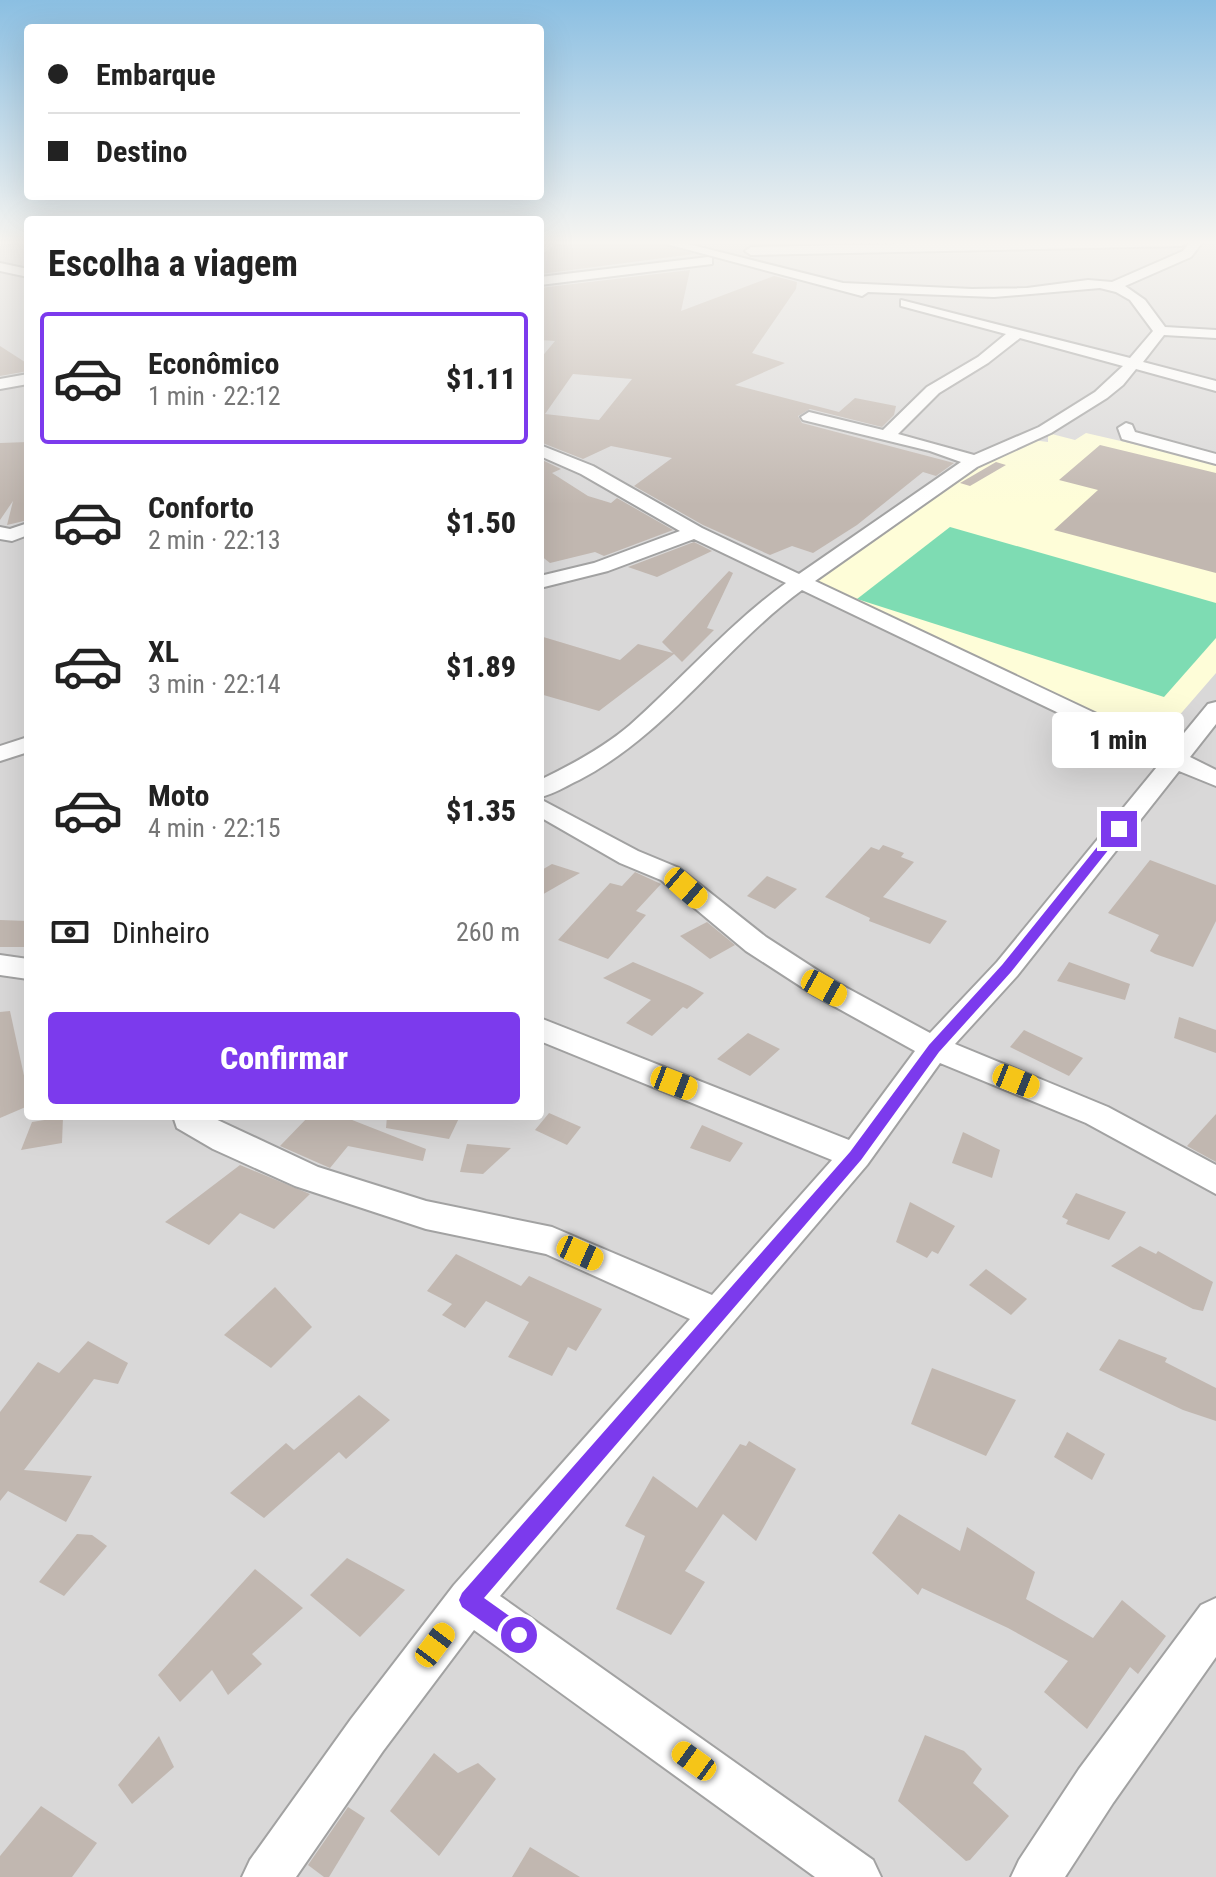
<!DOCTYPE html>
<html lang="pt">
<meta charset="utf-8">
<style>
body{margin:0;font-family:"Roboto Condensed",sans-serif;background:#f6f6f6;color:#222;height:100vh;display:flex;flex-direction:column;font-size:30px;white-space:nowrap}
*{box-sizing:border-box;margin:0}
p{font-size:26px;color:#767676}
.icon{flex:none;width:44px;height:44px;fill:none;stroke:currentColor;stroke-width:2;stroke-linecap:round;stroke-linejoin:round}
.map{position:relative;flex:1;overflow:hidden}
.sheet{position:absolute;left:24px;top:216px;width:520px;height:904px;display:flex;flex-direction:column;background:#fff;border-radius:8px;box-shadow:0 8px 32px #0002}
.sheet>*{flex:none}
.banner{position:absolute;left:24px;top:24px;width:520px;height:176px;border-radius:8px;box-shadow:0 8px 32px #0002;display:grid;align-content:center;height:176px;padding:0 24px;background:#fff}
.end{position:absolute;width:36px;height:36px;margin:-18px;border:10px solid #7c3aed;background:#fff;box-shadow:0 0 0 4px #fff}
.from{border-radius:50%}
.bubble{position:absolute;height:56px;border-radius:8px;background:#fff;box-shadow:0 8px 32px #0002;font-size:26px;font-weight:800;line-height:56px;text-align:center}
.car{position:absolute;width:24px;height:48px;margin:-24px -12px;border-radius:10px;box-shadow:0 0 6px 2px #0007;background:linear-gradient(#f5c518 24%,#345 0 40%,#f5c518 0 76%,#345 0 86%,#f5c518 0)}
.banner b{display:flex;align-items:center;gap:28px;height:76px;font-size:30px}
.banner b+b{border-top:2px solid #e0e0e0}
.banner i{width:20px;height:20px;background:#222}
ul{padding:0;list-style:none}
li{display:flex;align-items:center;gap:24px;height:132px;margin:0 16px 12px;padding:0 8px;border:4px solid transparent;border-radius:8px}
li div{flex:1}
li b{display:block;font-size:30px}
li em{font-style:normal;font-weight:800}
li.selected{border-color:#7c3aed}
li>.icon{width:72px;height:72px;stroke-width:1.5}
h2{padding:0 24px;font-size:36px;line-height:96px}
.pay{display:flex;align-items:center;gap:20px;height:88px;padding:0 24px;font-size:30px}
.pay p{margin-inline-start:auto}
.cta{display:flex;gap:16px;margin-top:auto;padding:16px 24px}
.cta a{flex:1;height:92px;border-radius:8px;background:#7c3aed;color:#fff;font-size:32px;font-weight:800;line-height:92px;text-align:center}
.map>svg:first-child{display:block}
.residential{fill:#d9d8d8}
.education{fill:#fefdd8}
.pitch{fill:#7edcb3}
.building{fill:#c1b7b0;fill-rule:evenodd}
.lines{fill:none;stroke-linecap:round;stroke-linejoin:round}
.minor-casing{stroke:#a2a2a2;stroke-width:4}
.minor{fill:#fff;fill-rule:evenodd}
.route{fill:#7c3aed}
</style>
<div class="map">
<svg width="1216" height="1877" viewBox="0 0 1216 1877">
<rect width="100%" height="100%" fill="#ede8e0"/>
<polygon class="residential" points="0,242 28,242 28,1116 540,1116 540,242 1216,242 1216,1877 0,1877"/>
<polygon class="education" points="1048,433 1075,440 1086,433 1216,463 1216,673 1151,748 799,583 974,461 1024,439 1048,442"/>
<polygon class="pitch" points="950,527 1216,603 1216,638 1164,697 857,599"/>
<g class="building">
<polygon points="558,242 656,242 694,254 540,274 540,256"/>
<path d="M690,270L681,311L774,276L797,282L796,289L752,353L785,363L735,385L839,412L855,398L896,406L894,415L882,427L810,409L798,416L802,423L954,463L936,476L923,472L857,525L813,553L792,546L770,555L703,525L634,486L672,458L611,446L583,459L540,442V359L555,341L540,340V288ZM573,374L632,379L599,420L545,414Z"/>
<polygon points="0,346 28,364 28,371 0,376"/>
<polygon points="28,442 28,520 7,525 13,501 0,520 0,443"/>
<polygon points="1100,445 1216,473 1216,573 1054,530 1098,490 1059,480"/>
<polygon points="540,459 561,469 552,473 588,496 611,503 617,498 673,530 604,556 595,552 550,563 540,555"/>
<polygon points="996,462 1006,465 970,486 960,483"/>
<polygon points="694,542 712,551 657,577 628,567"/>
<polygon points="729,571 733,573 707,628 714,630 682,662 674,654 599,711 540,694 540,636 620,660 638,644 673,653 662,642"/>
<polygon points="883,845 904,853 901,857 914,862 883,897 947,921 930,944 869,921 870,918 825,897 871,847 879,850"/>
<polygon points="1150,860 1216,885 1216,921 1193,967 1155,954 1150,951 1159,935 1108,913"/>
<polygon points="552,864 580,873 540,896 540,871"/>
<polygon points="635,872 661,884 636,911 646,915 608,959 558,940 610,883 622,886"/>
<polygon points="767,876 797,889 775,909 747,896"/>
<polygon points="0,920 28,921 28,947 0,947"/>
<polygon points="707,922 735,945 710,959 680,936"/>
<polygon points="633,962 690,986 704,993 687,1009 683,1007 652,1036 626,1023 651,1000 603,978"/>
<polygon points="1069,962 1130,984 1125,1000 1057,981"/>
<polygon points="10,1011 28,1094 28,1106 0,1118 0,1012"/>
<polygon points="1179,1017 1216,1030 1216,1053 1174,1038"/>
<polygon points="1024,1030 1083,1058 1069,1076 1010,1047"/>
<polygon points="748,1033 780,1049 750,1076 717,1059"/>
<polygon points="549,1113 581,1127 567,1145 535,1130"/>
<polygon points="1216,1114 1216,1162 1187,1146"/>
<polygon points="309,1116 342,1116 426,1149 423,1161 348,1146 330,1168 280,1146"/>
<polygon points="387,1116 460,1116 449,1139 386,1128"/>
<polygon points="63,1117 62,1143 21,1150 32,1122"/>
<polygon points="702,1125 743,1143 730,1162 690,1148"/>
<polygon points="963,1132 1000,1150 992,1178 952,1163"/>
<polygon points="467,1144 511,1148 483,1174 460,1172"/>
<polygon points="240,1165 310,1194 274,1229 240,1213 209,1245 165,1222"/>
<polygon points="1076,1193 1126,1212 1109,1240 1066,1224 1068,1220 1062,1217"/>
<polygon points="910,1202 955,1226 938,1254 932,1251 927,1258 896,1242"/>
<polygon points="1140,1246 1156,1254 1158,1251 1213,1282 1203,1311 1193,1309 1111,1266"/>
<polygon points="456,1254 521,1286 529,1276 602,1309 576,1351 568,1347 552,1376 508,1357 529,1322 486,1301 465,1328 442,1315 452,1304 427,1291"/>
<polygon points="986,1269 1027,1299 1011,1315 969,1285"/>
<polygon points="275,1287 312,1327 271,1368 224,1335"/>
<polygon points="1119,1339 1167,1358 1165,1362 1216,1388 1216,1421 1183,1410 1099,1370"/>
<polygon points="88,1341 128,1363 118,1384 94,1379 24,1470 92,1476 66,1522 8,1491 0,1501 0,1412 38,1362 59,1373"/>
<polygon points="932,1368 1016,1400 986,1456 911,1424"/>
<polygon points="359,1395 390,1420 346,1459 339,1452 264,1518 230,1493 286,1443 294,1450"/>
<polygon points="1067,1432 1105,1454 1092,1480 1054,1457"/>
<polygon points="749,1441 796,1469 756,1541 723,1514 685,1571 705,1582 671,1635 616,1609 645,1536 625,1526 653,1476 697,1508 740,1444 746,1446"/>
<polygon points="899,1514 960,1551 967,1527 1035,1572 1026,1599 1093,1638 1122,1600 1166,1636 1138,1674 1130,1667 1087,1729 1044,1692 1068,1661 1008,1628 922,1588 918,1595 872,1553"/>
<polygon points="77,1534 92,1535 107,1546 64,1596 39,1582"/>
<polygon points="347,1558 405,1590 360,1637 310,1595"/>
<polygon points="255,1569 303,1608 252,1654 262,1664 228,1695 212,1670 180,1702 158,1675"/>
<polygon points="925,1735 964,1751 982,1769 973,1783 1009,1816 970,1860 966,1861 898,1801"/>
<polygon points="159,1736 174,1767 132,1804 118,1785"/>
<polygon points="434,1753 458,1773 478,1763 496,1779 439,1856 390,1811"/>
<polygon points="41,1806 97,1843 72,1877 0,1877 0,1856"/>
<polygon points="348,1807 365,1818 329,1877 324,1877 308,1865"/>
<polygon points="530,1847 580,1877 512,1877"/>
</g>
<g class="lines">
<defs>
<g id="minor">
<path d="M659,242H680L843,283L972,289L1027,288L1088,280L1112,282L1183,251L1190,242L1202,243L1191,257L1125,286L1145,300L1165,327L1216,330V338L1164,335L1143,362L1216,381V391L1136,369L1123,385L1107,398L1051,433L977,467L815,581L1171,749L1208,704L1216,702V724L1190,757L1216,770V786L1179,771L1017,976L955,1044L1108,1107L1216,1165V1194L1086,1123L940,1063L867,1165L500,1596L873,1860L881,1877H815L474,1630L383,1751L296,1877H242L250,1860L351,1719L454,1585L690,1319L546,1254L426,1229L295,1186L213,1149L177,1128L173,1116H209L318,1167L426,1201L552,1227L712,1295L832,1160L540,1041V1018L849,1140L915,1051L814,995L746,951L661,880L620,863L540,817V799L638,851L679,868L766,937L834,981L930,1033L997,962L1161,762L802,590C723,648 667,734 579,780C566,786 554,794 540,797V780C571,765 603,748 630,725C683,678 729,624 786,583L694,539L608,571L540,588V576L594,563L680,531L581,474L540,456V445L593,466L702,528L799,574L961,462L930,451L803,420L801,417L809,412L883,430L927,387L978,357L1006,334L901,306V300L1130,358L1153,331L1130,300L1116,292L1100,288L994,297L868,292L862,296ZM1020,338L1123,366L1095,392L1039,427L974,455L898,434L939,393L988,363Z"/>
<polygon points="998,242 1187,242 1181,246 751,255 745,251 751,247"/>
<polygon points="708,257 712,258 712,264 540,285 540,277"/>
<polygon points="0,263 28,269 28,277 0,271"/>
<polygon points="28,374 28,384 0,389 0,379"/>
<polygon points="1126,423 1132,425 1135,432 1216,454 1216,464 1122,439 1118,428"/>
<polygon points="28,523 28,535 12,541 0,539 0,527 10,529"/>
<polygon points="28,737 28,752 0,761 0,746"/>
<polygon points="0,955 28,959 28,979 0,975"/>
<polygon points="1216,1598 1216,1657 1113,1803 1065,1877 1011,1877 1019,1860 1079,1769 1201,1605"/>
</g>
</defs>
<use href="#minor" class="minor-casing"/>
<use href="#minor" class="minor"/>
</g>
<linearGradient id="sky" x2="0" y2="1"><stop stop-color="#8bbfe2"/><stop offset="0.48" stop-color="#f7f5f1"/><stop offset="1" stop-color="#f7f5f1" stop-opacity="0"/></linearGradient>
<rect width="1216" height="505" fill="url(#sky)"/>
<polygon class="route" points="1114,826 1125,829 1011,972 939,1052 861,1160 484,1598 526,1628 529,1635 526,1642 519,1645 511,1642 462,1607 459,1600 462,1593 850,1152 929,1045 1002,965"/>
</svg>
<i class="end from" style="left:519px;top:1635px"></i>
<i class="end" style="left:1119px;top:829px"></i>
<div class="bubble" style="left:1052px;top:712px;width:132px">1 min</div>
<i class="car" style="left:686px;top:888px;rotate:131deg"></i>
<i class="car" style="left:824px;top:988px;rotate:119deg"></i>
<i class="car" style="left:1016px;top:1081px;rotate:112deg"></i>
<i class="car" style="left:674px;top:1083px;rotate:111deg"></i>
<i class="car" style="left:580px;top:1253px;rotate:114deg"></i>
<i class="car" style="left:435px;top:1645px;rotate:37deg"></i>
<i class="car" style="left:694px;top:1761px;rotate:306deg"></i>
<div class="banner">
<b><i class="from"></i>Embarque</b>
<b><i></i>Destino</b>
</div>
<section class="sheet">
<h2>Escolha a viagem</h2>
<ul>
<li class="selected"><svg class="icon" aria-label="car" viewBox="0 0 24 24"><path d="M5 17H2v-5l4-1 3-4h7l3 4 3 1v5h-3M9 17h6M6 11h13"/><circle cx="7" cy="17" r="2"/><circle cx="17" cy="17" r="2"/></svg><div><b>Econômico</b><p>1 min · 22:12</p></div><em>$1.11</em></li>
<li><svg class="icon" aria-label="car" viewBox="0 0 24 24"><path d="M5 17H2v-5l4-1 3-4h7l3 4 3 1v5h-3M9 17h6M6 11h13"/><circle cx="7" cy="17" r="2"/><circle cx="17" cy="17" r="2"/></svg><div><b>Conforto</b><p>2 min · 22:13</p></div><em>$1.50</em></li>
<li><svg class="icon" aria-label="car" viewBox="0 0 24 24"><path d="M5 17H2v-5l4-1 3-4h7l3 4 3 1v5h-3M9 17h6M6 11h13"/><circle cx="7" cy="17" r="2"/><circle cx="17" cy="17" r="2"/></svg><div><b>XL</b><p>3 min · 22:14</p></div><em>$1.89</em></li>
<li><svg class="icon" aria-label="car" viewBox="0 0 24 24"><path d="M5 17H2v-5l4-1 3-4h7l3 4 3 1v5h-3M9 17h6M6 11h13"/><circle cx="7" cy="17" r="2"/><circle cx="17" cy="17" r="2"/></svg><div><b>Moto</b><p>4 min · 22:15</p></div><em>$1.35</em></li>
</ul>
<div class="pay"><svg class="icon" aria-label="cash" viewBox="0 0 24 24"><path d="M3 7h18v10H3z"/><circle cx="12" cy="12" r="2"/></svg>Dinheiro<p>260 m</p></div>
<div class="cta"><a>Confirmar</a></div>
</section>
</div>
